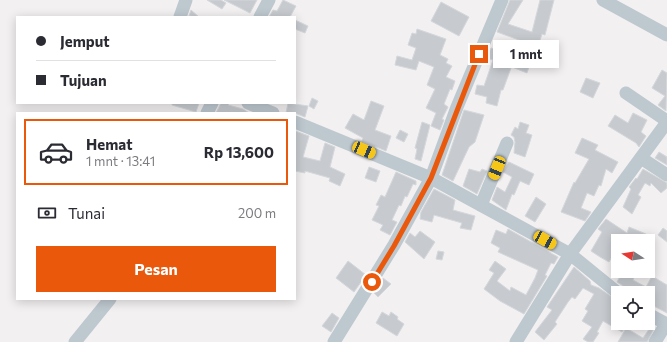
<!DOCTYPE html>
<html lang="id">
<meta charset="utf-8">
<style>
body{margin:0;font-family:Commissioner,sans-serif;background:#f2f2f3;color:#2b2b33;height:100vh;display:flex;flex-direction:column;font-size:15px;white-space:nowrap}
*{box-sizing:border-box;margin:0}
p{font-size:13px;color:#7c7c81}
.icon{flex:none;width:22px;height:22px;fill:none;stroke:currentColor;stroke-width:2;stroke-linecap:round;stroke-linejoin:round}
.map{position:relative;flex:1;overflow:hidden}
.sheet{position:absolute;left:16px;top:112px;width:280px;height:188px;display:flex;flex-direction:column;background:#fff;border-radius:0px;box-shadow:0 2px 10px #0003}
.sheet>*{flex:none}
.guide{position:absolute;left:16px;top:16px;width:280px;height:88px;border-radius:0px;box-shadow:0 2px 10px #0003;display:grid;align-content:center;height:88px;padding:0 20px;background:#fff}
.needle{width:26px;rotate:282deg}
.tools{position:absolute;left:611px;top:234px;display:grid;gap:8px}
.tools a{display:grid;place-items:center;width:44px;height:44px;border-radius:0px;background:#fff;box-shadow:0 2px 10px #0003;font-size:20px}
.end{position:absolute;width:18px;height:18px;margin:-9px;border:5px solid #ea580c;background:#fff;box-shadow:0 0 0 2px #fff}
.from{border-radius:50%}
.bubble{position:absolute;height:28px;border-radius:0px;background:#fff;box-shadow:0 2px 10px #0003;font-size:13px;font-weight:700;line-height:28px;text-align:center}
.car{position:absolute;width:12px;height:24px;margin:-12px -6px;border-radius:5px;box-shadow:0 0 3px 1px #0007;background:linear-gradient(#f5c518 24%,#345 0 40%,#f5c518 0 76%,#345 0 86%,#f5c518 0)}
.guide b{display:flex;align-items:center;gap:14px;height:38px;font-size:15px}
.guide b+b{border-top:1px solid #e1e1e2}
.guide i{width:10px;height:10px;background:#2b2b33}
ul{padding:7px 0 0;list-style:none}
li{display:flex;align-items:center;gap:12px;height:66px;margin:0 8px 6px;padding:0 12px;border:2px solid #e1e1e2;border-radius:0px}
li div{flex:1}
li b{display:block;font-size:15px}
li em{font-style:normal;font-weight:700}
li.active{border-color:#ea580c}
li>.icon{width:36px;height:36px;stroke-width:1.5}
.pay{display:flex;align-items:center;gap:10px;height:44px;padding:0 20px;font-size:15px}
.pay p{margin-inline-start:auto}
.cta{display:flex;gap:8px;margin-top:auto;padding:8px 20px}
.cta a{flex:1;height:46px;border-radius:0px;background:#ea580c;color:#fff;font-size:16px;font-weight:700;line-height:46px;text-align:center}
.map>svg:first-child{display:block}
.building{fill:#c7cbcf;stroke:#d4d7db}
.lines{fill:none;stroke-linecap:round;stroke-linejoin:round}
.minor{stroke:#bec8cf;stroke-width:13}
.route{stroke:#ea580c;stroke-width:5}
</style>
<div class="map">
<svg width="667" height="342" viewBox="0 0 667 342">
<rect width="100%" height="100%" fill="#f2f0f0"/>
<g class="building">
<polygon points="207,0 221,0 226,3 222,9"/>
<polygon points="224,0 257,0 250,13"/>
<polygon points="283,0 296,6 290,17 269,17 273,10 277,11"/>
<polygon points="510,0 523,0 508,24 532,32 540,0 554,0 545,35 542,34 535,56 528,55 530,44 497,32"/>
<polygon points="441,2 469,17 459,36 431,21"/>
<polygon points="191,10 199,17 189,16"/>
<polygon points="295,20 308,26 305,33 295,29"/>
<polygon points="417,29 446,39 440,55 448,59 446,63 452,66 446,77 455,81 452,90 450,89 444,104 448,107 442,119 444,120 440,130 431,126 436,113 426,108 435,89 427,85 434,67 419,61 416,70 395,65 397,56 412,60 416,48 408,45 412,33 416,34"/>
<polygon points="491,48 504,52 499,66 511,68 503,90 501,90 497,106 486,103 487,97 475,94 477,85 484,86 493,60 486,58"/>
<polygon points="517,56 525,59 526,56 532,58 527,73 512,67"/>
<polygon points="662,70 667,73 666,111 658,105 665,96 652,88"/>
<polygon points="586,78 600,83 593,98 580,92"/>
<polygon points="312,98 318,101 314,109 309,106"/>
<polygon points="371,101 384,106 375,130 391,136 386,151 362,141 363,138 345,128 353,114 364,120"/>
<polygon points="172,103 199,103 196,112 172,105"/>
<polygon points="221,103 230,103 228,105 243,109 249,113 216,113"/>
<polygon points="288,103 308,106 305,117 295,113 286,113"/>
<polygon points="464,110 484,115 475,142 469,147 453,181 442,175"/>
<polygon points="633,113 647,120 641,132 646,136 639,147 636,143 608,126 615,115 628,123"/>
<polygon points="422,122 430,125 421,161 415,159 417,149 415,148"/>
<polygon points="520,122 529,125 526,133 532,135 525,157 514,153 515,142 514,137 511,135 515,127 518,129"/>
<polygon points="400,130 408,134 404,142 396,138"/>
<polygon points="295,131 309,136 303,157 320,161 325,143 335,147 330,167 345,174 340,186 329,181 330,178 305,171 305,173 295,171"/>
<polygon points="582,138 598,145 595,150 618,162 612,173 606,169 601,186 599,185 594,196 587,193 581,208 591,212 585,221 561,212 574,182 575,183 589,159 575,153"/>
<polygon points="659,152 667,157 667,165 655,158"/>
<polygon points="509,162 534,174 529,185 520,181 514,195 512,194 506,210 492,200 497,187 505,192 512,177 503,172"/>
<polygon points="369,167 380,171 376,182 365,178"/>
<polygon points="469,169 480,172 482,169 487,171 477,194 463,186"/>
<polygon points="643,169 667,183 667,188 661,193 651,183 650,186 645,183 638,195 641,197 632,214 623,207 631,189 629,187 636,178 637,179"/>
<polygon points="396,172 416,181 416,185 413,184 407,197 405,196 401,206 399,205 392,220 397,222 390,235 380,230 383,225 372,220 379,206 376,205 381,195 385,197"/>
<polygon points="434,189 455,200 453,210 475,216 471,230 460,228 462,223 434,215 432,222 420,219 421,212"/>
<polygon points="536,197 546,204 535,222 525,216"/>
<polygon points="606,219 627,233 629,227 646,234 643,241 623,241 622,239 618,241 618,246 609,262 600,257 591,251 602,232 598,229"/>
<polygon points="663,228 667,231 667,242 658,235"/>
<polygon points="508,229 558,257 554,264 551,263 545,275 547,276 524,314 500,301 484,289 494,273 489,270 495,261 506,269 497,281 510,291 511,287 526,295 535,278 538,270 498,252 500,248 491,243 496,230 506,234"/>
<polygon points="420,231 435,242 424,259 405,242 410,233 415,237"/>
<polygon points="438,251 444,252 442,260 436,259"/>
<polygon points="348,261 366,275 354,292 336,278"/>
<polygon points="574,267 590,281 591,285 599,288 618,301 618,315 615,320 626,326 622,332 603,321 597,332 599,333 593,342 588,342 583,339 592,327 582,321 588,311 585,309 594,294 583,288 575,299 572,297 568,302 555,322 557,324 544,340 535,332 552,310 547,307"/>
<polygon points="623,271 637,271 633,280 646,287 652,276 667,285 667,313 648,303 648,293 634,293 617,282"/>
<polygon points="383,278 391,284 378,297 374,293"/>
<polygon points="382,312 389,316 391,312 398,317 397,319 404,324 397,336 376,323"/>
<polygon points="332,313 339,318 331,332 322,326"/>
<polygon points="652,325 655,327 647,342 618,342 626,328 643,338"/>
</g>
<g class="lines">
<g class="minor">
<polyline points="603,0 667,35"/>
<polyline points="180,17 186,0"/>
<polyline points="260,17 269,0"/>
<polyline points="626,93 667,121"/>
<polyline points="248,103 273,113"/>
<polyline points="207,113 212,103"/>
<polyline points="295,122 431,178 570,254 618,293"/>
<polyline points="641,158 667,175"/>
<polyline points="481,205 507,143"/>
<polyline points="648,314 667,324"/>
<polyline points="75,342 110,299"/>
<polyline points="334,342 394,245 431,178 457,107 502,0"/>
<polyline points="516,342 570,254 667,122"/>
<polyline points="655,342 666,324"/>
</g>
</g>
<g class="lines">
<polyline class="route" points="372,282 394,246 431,178 479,54"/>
</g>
</svg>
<div class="tools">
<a><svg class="needle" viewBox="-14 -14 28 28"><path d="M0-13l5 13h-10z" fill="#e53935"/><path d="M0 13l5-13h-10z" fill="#7c7c81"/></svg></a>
<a><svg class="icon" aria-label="locate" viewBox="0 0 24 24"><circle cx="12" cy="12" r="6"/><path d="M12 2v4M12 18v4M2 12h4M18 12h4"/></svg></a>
</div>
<i class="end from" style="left:372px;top:282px"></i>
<i class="end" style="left:479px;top:54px"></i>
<div class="bubble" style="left:493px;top:40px;width:66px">1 mnt</div>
<i class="car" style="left:364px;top:150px;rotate:113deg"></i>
<i class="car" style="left:497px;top:168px;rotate:202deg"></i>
<i class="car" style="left:545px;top:240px;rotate:119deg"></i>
<div class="guide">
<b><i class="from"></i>Jemput</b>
<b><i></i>Tujuan</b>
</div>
<section class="sheet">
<ul>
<li class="active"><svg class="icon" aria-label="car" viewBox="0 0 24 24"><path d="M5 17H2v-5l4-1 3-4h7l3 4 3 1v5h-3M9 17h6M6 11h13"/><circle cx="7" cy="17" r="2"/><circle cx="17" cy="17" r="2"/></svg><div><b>Hemat</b><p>1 mnt · 13:41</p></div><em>Rp 13,600</em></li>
</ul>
<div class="pay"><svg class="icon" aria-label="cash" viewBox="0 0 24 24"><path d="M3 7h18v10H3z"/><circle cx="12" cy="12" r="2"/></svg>Tunai<p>200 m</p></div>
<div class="cta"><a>Pesan</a></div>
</section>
</div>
